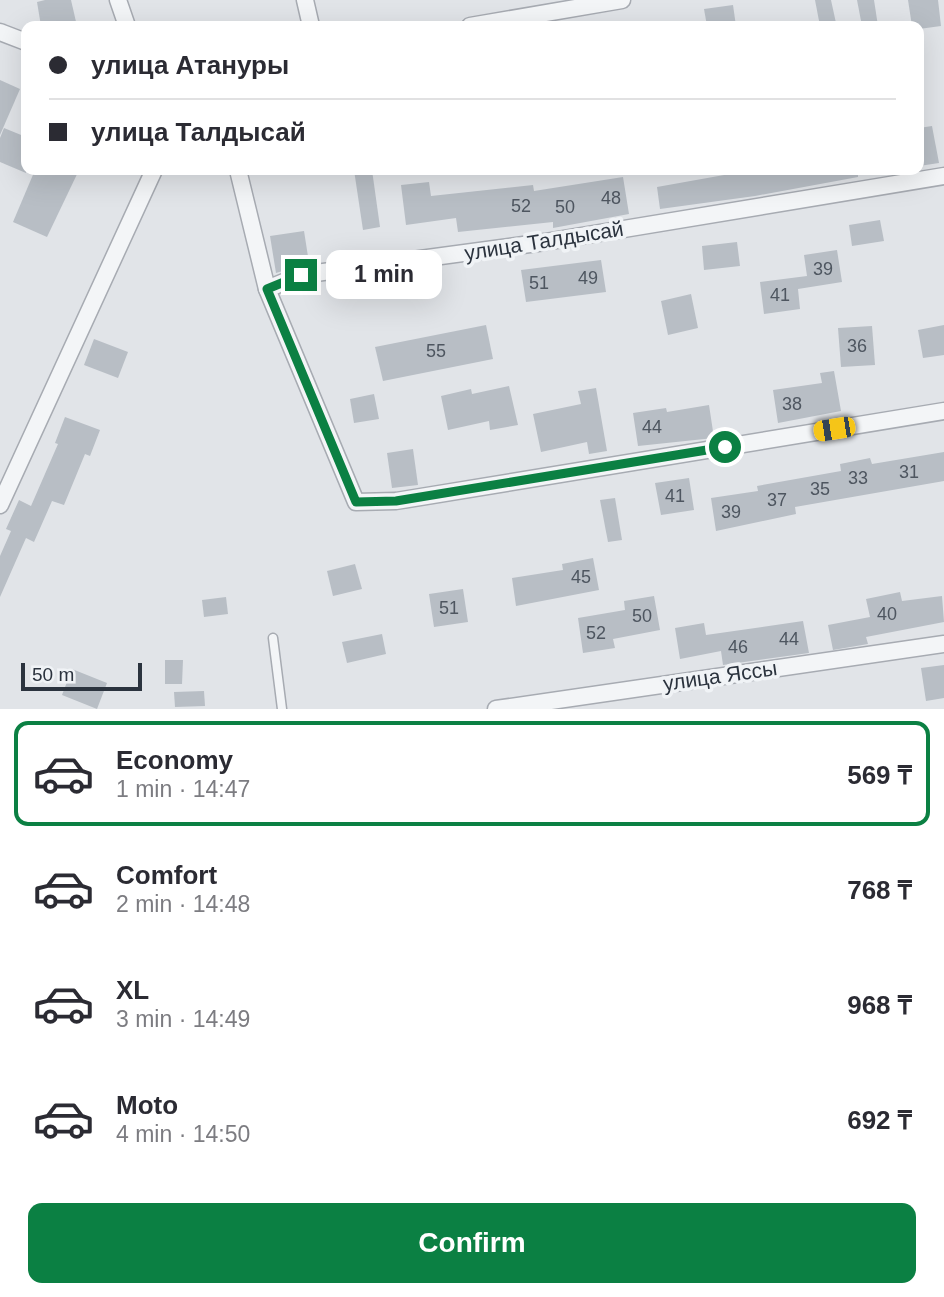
<!DOCTYPE html>
<meta charset="utf-8">
<style>
body{margin:0;font-family:Helvetica,sans-serif;background:#f2f2f3;color:#2b2b33;height:100vh;display:flex;flex-direction:column;font-size:26px;white-space:nowrap}
*{box-sizing:border-box;margin:0}
p{font-size:23px;color:#7c7c81}
.icon{flex:none;width:38px;height:38px;fill:none;stroke:currentColor;stroke-width:2;stroke-linecap:round;stroke-linejoin:round}
.map{position:relative;height:709px;overflow:hidden}
.panel{display:flex;flex-direction:column;background:#fff;flex:1}
.panel>*{flex:none}
.banner{position:absolute;left:21px;top:21px;width:903px;height:154px;border-radius:14px;box-shadow:0 7px 28px #0002;display:grid;align-content:center;height:154px;padding:0 28px;background:#fff}
.scale{position:absolute;left:21px;bottom:18px;width:121px;box-sizing:border-box;padding-left:7px;border:4px solid #2b333e;border-top:0;font-size:19px;line-height:24px;white-space:nowrap;color:#2b333e;-webkit-text-stroke:5px #f0f3f6;paint-order:stroke}
.end{position:absolute;width:32px;height:32px;margin:-16px;border:9px solid #0b8043;background:#fff;box-shadow:0 0 0 4px #fff}
.from{border-radius:50%}
.bubble{position:absolute;height:49px;border-radius:14px;background:#fff;box-shadow:0 7px 28px #0002;font-size:23px;font-weight:800;line-height:49px;text-align:center}
.car{position:absolute;width:21px;height:42px;margin:-21px -10px;border-radius:9px;box-shadow:0 0 5px 2px #0007;background:linear-gradient(#f5c518 24%,#345 0 40%,#f5c518 0 76%,#345 0 86%,#f5c518 0)}
.banner b{display:flex;align-items:center;gap:24px;height:66px;font-size:26px}
.banner b+b{border-top:2px solid #e1e1e2}
.banner i{width:18px;height:18px;background:#2b2b33}
ul{padding:12px 0 0;list-style:none}
li{display:flex;align-items:center;gap:21px;height:105px;margin:0 14px 10px;padding:0 14px;border:4px solid transparent;border-radius:14px}
li div{flex:1}
li b{display:block;font-size:26px}
li em{font-style:normal;font-weight:800}
li.on{border-color:#0b8043}
li>.icon{width:63px;height:63px;stroke-width:1.5}
.button{display:flex;gap:14px;margin-top:auto;padding:14px 28px}
.button a{flex:1;height:80px;border-radius:14px;background:#0b8043;color:#fff;font-size:28px;font-weight:800;line-height:80px;text-align:center}
.map>svg:first-child{display:block}
.building{fill:#b8bec5}
.lines{fill:none;stroke-linecap:round;stroke-linejoin:round}
.service-casing{stroke:#a7abb2;stroke-width:11}
.minor-casing{stroke:#a7abb2;stroke-width:19}
.service{stroke:#f3f5f7;stroke-width:8}
.minor{stroke:#f3f5f7;stroke-width:16}
.route{stroke:#0b8043;stroke-width:9}
.labels{text-anchor:middle;stroke-width:7;stroke-linejoin:round;paint-order:stroke}
.number-label{font-size:18px;fill:#4e5660}
.street-label{font-size:21px;fill:#2b333e;stroke:#f0f3f6}
</style>
<div class="map">
<svg width="944" height="709" viewBox="0 0 944 709">
<rect width="100%" height="100%" fill="#e1e4e8"/>
<g class="building">
<polygon points="45,0 71,0 77,26 41,26 37,2"/>
<polygon points="815,0 831,0 836,23 820,26"/>
<polygon points="857,0 874,0 878,26 862,26"/>
<polygon points="908,0 938,0 941,26 919,29 919,26 912,26"/>
<polygon points="733,5 736,26 707,26 704,9"/>
<polygon points="0,80 20,89 0,135"/>
<polygon points="932,126 939,163 919,166 919,128"/>
<polygon points="4,128 26,137 26,173 0,162 0,138"/>
<polygon points="35,170 79,170 47,237 13,222"/>
<polygon points="354,170 372,170 380,227 363,230"/>
<polygon points="752,170 858,170 858,177 755,196 660,209 657,187"/>
<polygon points="623,177 629,214 553,228 553,222 458,232 456,218 406,225 401,185 429,182 431,196 533,185 534,191"/>
<polygon points="880,220 884,241 852,246 849,225"/>
<polygon points="304,231 309,263 276,273 270,236"/>
<polygon points="737,242 740,266 704,270 702,246"/>
<polygon points="837,250 842,282 798,289 800,309 764,314 760,282 807,276 804,255"/>
<polygon points="601,260 606,292 526,302 521,270"/>
<polygon points="691,294 698,328 668,335 661,301"/>
<polygon points="486,325 493,359 383,381 375,347"/>
<polygon points="944,325 944,355 923,358 918,330"/>
<polygon points="872,326 875,365 841,367 838,328"/>
<polygon points="94,339 128,352 118,378 84,365"/>
<polygon points="834,371 841,411 778,423 773,390 822,383 820,373"/>
<polygon points="509,386 518,425 490,430 489,421 448,430 441,396 471,389 472,394"/>
<polygon points="596,388 607,451 589,454 587,442 541,452 533,414 581,404 578,391"/>
<polygon points="374,394 379,419 354,423 350,399"/>
<polygon points="709,405 714,438 638,446 633,413 666,408 667,412"/>
<polygon points="65,417 100,430 90,456 85,454 64,505 52,501 34,542 26,538 0,597 0,556 11,531 6,529 19,500 31,506 58,444 55,443"/>
<polygon points="413,449 418,485 392,488 387,453"/>
<polygon points="944,452 944,481 795,507 796,514 716,531 711,498 758,491 757,486 841,471 840,464 870,458 872,464"/>
<polygon points="689,478 694,510 661,515 655,483"/>
<polygon points="615,498 622,540 608,542 600,500"/>
<polygon points="593,558 599,590 516,606 512,578 563,570 562,564"/>
<polygon points="355,564 362,589 333,596 327,571"/>
<polygon points="463,589 468,622 434,627 429,594"/>
<polygon points="900,592 902,601 942,596 944,622 866,637 868,644 833,650 828,625 870,617 866,599"/>
<polygon points="654,596 660,630 613,639 615,648 583,653 578,618 625,610 624,601"/>
<polygon points="226,597 228,614 204,617 202,600"/>
<polygon points="803,621 809,653 723,665 721,651 680,659 675,628 704,623 706,635"/>
<polygon points="382,634 386,654 347,663 342,642"/>
<polygon points="165,660 183,660 182,684 165,684"/>
<polygon points="944,665 944,698 926,701 921,668"/>
<polygon points="72,669 107,683 97,709 62,695"/>
<polygon points="204,691 205,706 175,707 174,692"/>
</g>
<g class="lines">
<defs>
<polyline id="service" points="273,638 282,709"/>
<g id="minor">
<polyline points="118,0 127,26"/>
<polyline points="305,0 311,26"/>
<polyline points="470,26 622,0"/>
<polyline points="0,32 26,42"/>
<polyline points="238,170 267,289 301,275 545,242 944,176"/>
<polyline points="267,289 356,502 396,501 944,411"/>
<polyline points="0,505 154,170"/>
<polyline points="496,709 944,644"/>
</g>
</defs>
<use href="#service" class="service-casing"/>
<use href="#minor" class="minor-casing"/>
<use href="#service" class="service"/>
<use href="#minor" class="minor"/>
</g>
<g class="lines">
<polyline class="route" points="301,275 267,289 356,502 396,501 725,447"/>
</g>
<g class="labels">
<g class="number-label">
<text x="611" y="204">48</text>
<text x="521" y="212">52</text>
<text x="565" y="213">50</text>
<text x="823" y="275">39</text>
<text x="588" y="284">49</text>
<text x="539" y="289">51</text>
<text x="780" y="301">41</text>
<text x="857" y="352">36</text>
<text x="436" y="357">55</text>
<text x="792" y="410">38</text>
<text x="652" y="433">44</text>
<text x="909" y="478">31</text>
<text x="858" y="484">33</text>
<text x="820" y="495">35</text>
<text x="675" y="502">41</text>
<text x="777" y="506">37</text>
<text x="731" y="518">39</text>
<text x="581" y="583">45</text>
<text x="449" y="614">51</text>
<text x="887" y="620">40</text>
<text x="642" y="622">50</text>
<text x="596" y="639">52</text>
<text x="789" y="645">44</text>
<text x="738" y="653">46</text>
</g>
<g class="street-label">
<text transform="translate(544 241) rotate(-9)" y="7">улица Талдысай</text>
<text transform="translate(720 676) rotate(-8)" y="7">улица Яссы</text>
</g>
</g>
</svg>
<div class="scale">50 m</div>
<i class="end from" style="left:725px;top:447px"></i>
<i class="end" style="left:301px;top:275px"></i>
<div class="bubble" style="left:326px;top:250px;width:116px">1 min</div>
<i class="car" style="left:834px;top:429px;rotate:261deg"></i>
<div class="banner">
<b><i class="from"></i>улица Атануры</b>
<b><i></i>улица Талдысай</b>
</div>
</div>
<section class="panel">
<ul>
<li class="on"><svg class="icon" aria-label="car" viewBox="0 0 24 24"><path d="M5 17H2v-5l4-1 3-4h7l3 4 3 1v5h-3M9 17h6M6 11h13"/><circle cx="7" cy="17" r="2"/><circle cx="17" cy="17" r="2"/></svg><div><b>Economy</b><p>1 min · 14:47</p></div><em>569 ₸</em></li>
<li><svg class="icon" aria-label="car" viewBox="0 0 24 24"><path d="M5 17H2v-5l4-1 3-4h7l3 4 3 1v5h-3M9 17h6M6 11h13"/><circle cx="7" cy="17" r="2"/><circle cx="17" cy="17" r="2"/></svg><div><b>Comfort</b><p>2 min · 14:48</p></div><em>768 ₸</em></li>
<li><svg class="icon" aria-label="car" viewBox="0 0 24 24"><path d="M5 17H2v-5l4-1 3-4h7l3 4 3 1v5h-3M9 17h6M6 11h13"/><circle cx="7" cy="17" r="2"/><circle cx="17" cy="17" r="2"/></svg><div><b>XL</b><p>3 min · 14:49</p></div><em>968 ₸</em></li>
<li><svg class="icon" aria-label="car" viewBox="0 0 24 24"><path d="M5 17H2v-5l4-1 3-4h7l3 4 3 1v5h-3M9 17h6M6 11h13"/><circle cx="7" cy="17" r="2"/><circle cx="17" cy="17" r="2"/></svg><div><b>Moto</b><p>4 min · 14:50</p></div><em>692 ₸</em></li>
</ul>
<div class="button"><a>Confirm</a></div>
</section>
